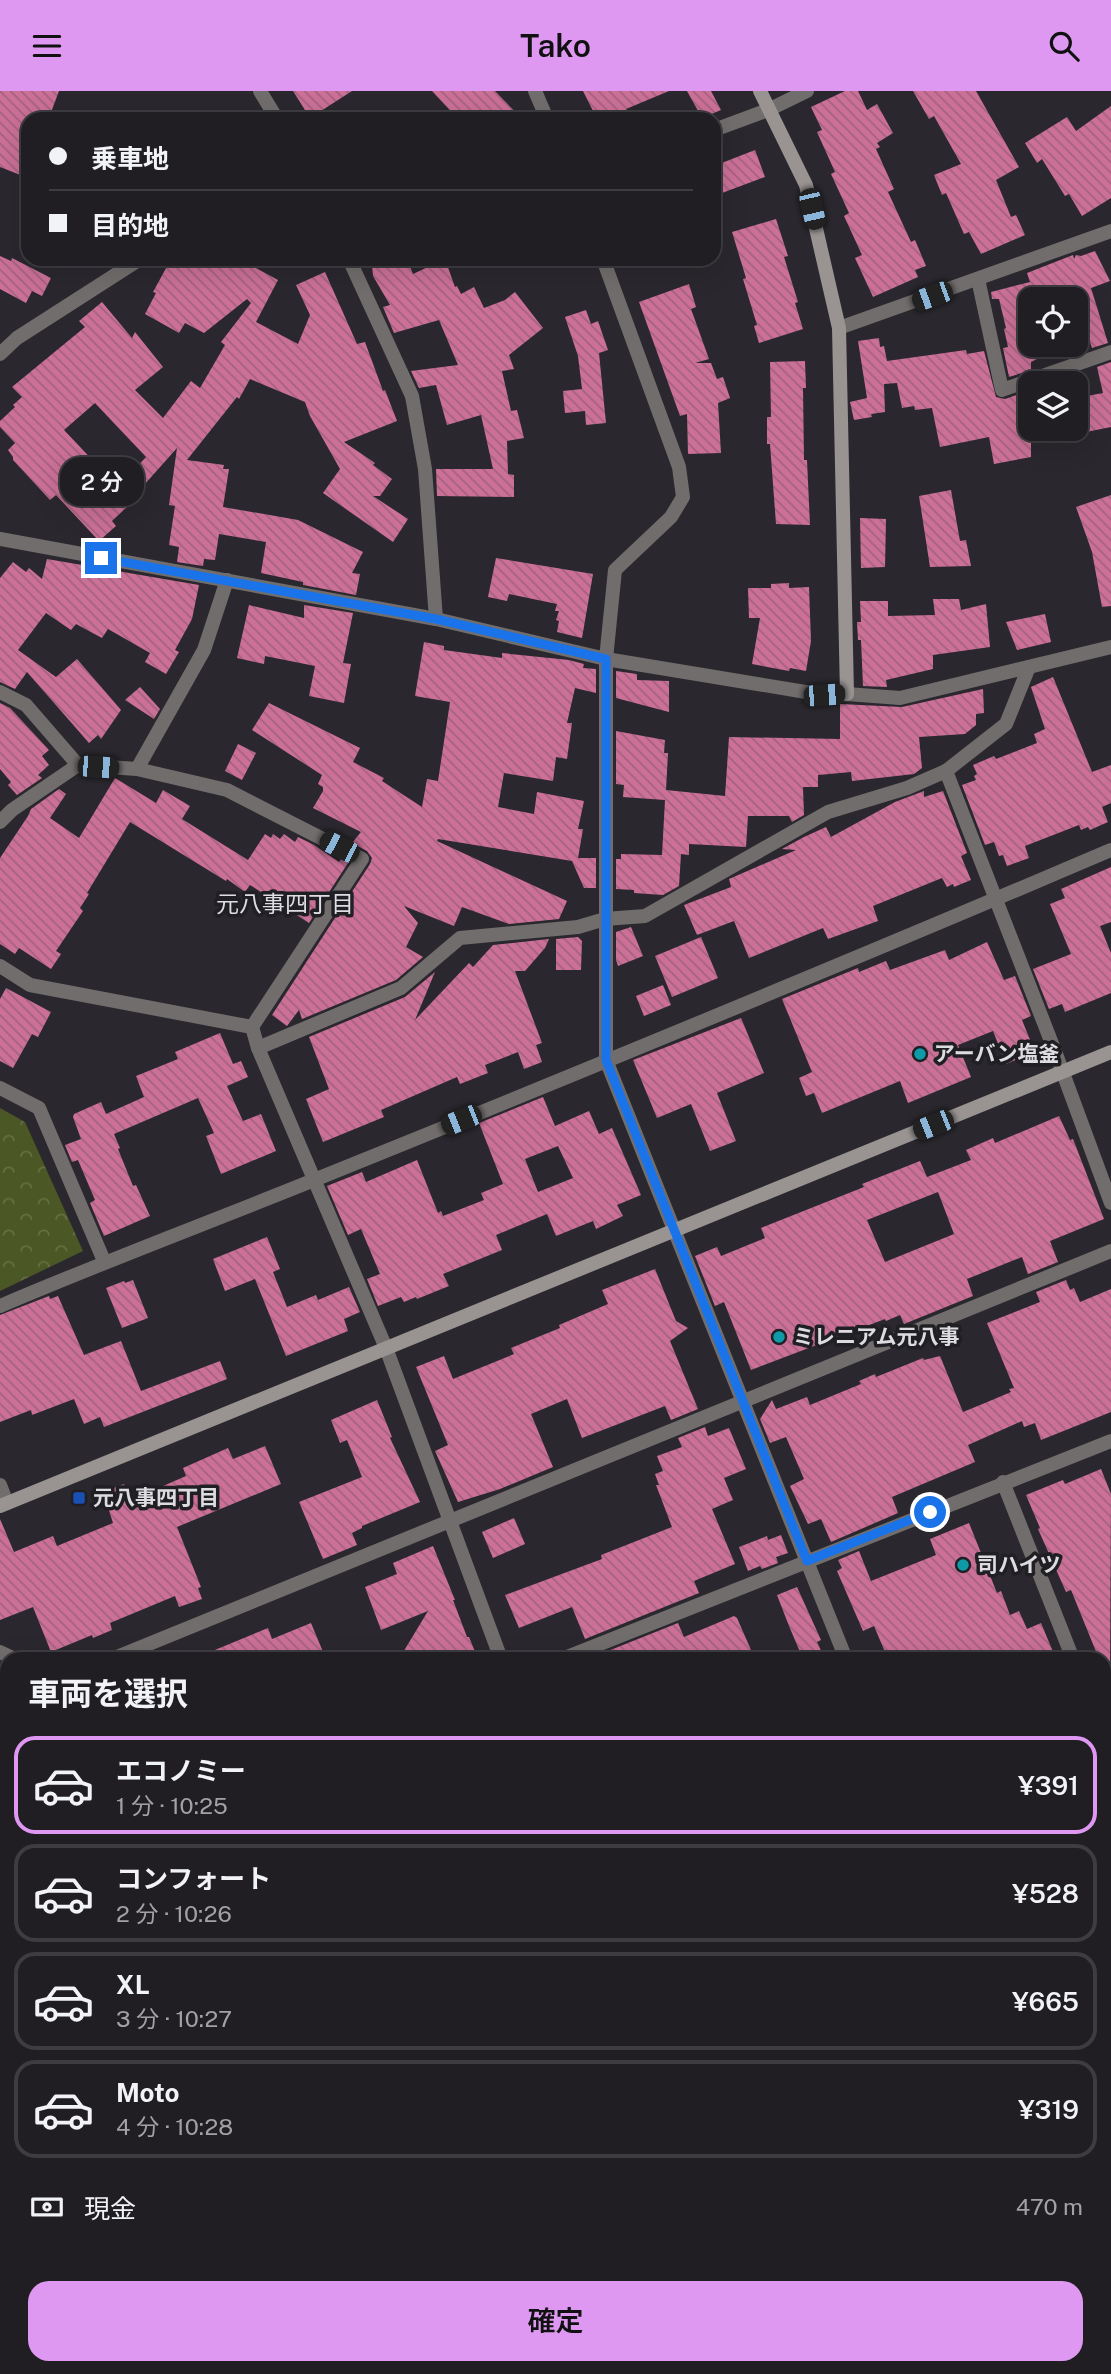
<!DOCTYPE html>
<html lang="ja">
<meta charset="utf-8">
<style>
body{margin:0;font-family:"Public Sans","Noto Sans JP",sans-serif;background:#28272a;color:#f1f3f6;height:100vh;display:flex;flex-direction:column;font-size:26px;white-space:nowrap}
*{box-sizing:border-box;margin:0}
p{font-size:23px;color:#a2a2a5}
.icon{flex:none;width:38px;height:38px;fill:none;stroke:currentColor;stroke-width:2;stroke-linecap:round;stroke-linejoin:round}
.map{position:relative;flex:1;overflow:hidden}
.panel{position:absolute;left:0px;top:1561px;width:1111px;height:723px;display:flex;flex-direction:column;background:#201e22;border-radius:21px 21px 0 0;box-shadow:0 7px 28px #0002,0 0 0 2px #3d3c40}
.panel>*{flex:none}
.banner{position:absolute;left:21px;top:21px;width:700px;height:154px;border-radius:21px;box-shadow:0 7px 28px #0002,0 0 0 2px #3d3c40;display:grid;align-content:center;height:154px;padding:0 28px;background:#201e22}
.buttons{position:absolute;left:1018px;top:196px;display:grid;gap:14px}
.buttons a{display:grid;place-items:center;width:70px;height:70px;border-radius:14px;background:#201e22;box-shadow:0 7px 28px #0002,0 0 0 2px #3d3c40;font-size:35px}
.end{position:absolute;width:32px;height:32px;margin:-16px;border:9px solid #1a73e8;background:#fff;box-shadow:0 0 0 4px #fff}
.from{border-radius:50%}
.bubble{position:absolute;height:49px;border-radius:21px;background:#201e22;box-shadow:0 7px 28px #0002,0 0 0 2px #3d3c40;font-size:23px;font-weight:600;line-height:49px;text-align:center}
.car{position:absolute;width:21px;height:42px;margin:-21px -10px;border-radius:9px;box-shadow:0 0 5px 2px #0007;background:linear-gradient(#222 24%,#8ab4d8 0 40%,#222 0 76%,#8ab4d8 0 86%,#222 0)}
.banner b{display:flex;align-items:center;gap:24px;height:66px;font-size:26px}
.banner b+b{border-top:2px solid #3d3c40}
.banner i{width:18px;height:18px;background:#f1f3f6}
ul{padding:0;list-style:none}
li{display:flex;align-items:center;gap:21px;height:98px;margin:0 14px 10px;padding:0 14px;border:4px solid #3d3c40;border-radius:21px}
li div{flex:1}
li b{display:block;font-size:26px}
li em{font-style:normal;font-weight:600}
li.active{border-color:#df98f2}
li>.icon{width:63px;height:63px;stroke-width:1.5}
h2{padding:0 28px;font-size:32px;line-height:84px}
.pay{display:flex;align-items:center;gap:18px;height:77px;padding:0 28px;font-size:26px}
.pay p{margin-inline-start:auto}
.action{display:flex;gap:14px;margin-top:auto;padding:14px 28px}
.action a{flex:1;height:80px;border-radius:21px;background:#df98f2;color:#111;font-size:28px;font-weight:600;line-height:80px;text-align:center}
header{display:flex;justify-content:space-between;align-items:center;height:91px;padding:0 28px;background:#df98f2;color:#111;font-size:32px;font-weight:600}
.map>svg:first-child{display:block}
.forest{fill:url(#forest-crowns)}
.garden{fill:#4b5724}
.water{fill:url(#water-waves);stroke:#42505d;stroke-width:2}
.building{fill:url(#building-back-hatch);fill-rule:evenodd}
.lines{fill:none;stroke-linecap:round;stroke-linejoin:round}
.street{stroke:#716d6c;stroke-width:14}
.secondary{stroke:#999492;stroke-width:14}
.route{stroke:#1a73e8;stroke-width:9}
.culture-dot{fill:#0f9aa8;stroke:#201f24;stroke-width:2.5}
.transit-dot{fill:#1a4fb4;stroke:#201f24;stroke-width:2.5}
.labels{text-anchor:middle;stroke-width:7;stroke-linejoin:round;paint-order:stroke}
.poi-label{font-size:21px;font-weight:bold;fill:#dddce0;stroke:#201f24;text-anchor:start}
.neighbourhood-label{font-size:23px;fill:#dfdde4;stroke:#201f24}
</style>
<header><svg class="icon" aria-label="menu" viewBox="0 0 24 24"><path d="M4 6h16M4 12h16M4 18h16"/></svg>Tako<svg class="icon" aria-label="search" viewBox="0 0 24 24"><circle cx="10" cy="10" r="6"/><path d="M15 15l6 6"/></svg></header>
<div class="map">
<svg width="1111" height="2283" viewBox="0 0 1111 2283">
<defs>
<pattern id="forest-crowns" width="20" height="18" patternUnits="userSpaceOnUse" patternTransform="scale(1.75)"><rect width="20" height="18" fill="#4b5724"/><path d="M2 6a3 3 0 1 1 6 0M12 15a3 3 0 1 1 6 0" fill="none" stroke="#646f44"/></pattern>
<pattern id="water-waves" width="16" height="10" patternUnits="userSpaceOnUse" patternTransform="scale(1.75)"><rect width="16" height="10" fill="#001425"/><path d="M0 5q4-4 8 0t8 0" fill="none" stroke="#253644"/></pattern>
<pattern id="building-back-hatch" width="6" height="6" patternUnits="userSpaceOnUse" patternTransform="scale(1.75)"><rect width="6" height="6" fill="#cc7098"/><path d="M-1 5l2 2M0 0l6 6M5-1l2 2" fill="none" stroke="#a3627e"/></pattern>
</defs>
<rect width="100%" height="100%" fill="#2a282e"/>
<g class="forest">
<polygon points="0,1017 25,1031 83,1160 0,1200"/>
<polygon points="80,2277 380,2277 384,2283 70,2283"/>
</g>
<polygon class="garden" points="7,2017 7,2277 15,2277 5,2283 0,2283 0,2019"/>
<g class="water">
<polygon points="1111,1842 1111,1899 1104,1900 1104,1844"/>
<polygon points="7,1866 7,1918 0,1919 0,1867"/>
</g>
<g class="building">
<polygon points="0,0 59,0 50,24 41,21 38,28 28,28 28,87 0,76"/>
<polygon points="293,0 352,0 310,27"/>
<polygon points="432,0 495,0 522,28 458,28"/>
<polygon points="583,0 669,0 626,18 631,28 597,28"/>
<polygon points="687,0 711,0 721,19 702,27"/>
<polygon points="845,0 858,0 867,19 877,13 893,42 877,52 880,56 876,58 894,98 888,101 911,151 915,149 926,175 915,179 918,186 873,206 855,167 862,164 844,125 849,122 831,83 835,81 817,41 822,39 811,16"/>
<polygon points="913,0 976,0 1019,76 996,89 1011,126 1016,124 1025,144 981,163 969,141 964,143 946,102 942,104 934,84 961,73 934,25 929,28"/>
<polygon points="1111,15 1111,107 1082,125 1069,103 1065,105 1042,68 1037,72 1025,52 1067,26 1076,40"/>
<polygon points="755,59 765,86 722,102 714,81 714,75"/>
<polygon points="776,128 788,165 784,166 798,211 795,212 803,238 759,252 754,235 757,234 743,188 746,187 732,141"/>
<polygon points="1095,160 1110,190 1091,197 1108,252 1092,257 1090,251 1076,256 1076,208 1025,208 1031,232 1031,254 1036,254 1039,267 1031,271 1031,279 1009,286 1003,257 1008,256 1004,238 1006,237 999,208 992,208 991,201 1030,191 1027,182 1073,164 1074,168 1076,164 1081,165"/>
<polygon points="0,165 11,170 12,167 51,187 42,205 32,200 26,212 0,198"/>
<path d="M171,168H239L278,189L256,231L298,253L310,224L296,194L325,181L357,253L365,251L383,300L385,299L397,330L344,351L375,372L373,374L392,388L380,405H373L408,428L393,451L323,402L340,378L310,325L305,311L250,288L239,308L237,306L187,369L224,374L223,378H229L223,416L298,429L363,461L352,482L360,483L356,504L303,494V491L261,482L266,451L219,443L215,469L204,468L203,475L177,471L179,456L169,454L175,415L169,414L177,357L128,412L130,413L112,430L116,435L99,450L56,404L50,409L13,369V366L8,359L15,352L0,336V330L15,316L13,314L22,306L12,296L85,236L79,230L102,211L132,247L135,241L163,276L135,299L163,327L191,290L200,297L225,254L221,251L251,212L247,208L204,242L185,232L179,242L145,223L156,202L153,201ZM95,312L146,366L118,396L64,339Z"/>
<polygon points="387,168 407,168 413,183 445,168 455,196 457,195 461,203 474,196 484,217 505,209 515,201 543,237 509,264 514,278 502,280 511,320 517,319 524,347 507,350 508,383 514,384 514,406 437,405 436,378 493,378 481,324 447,334 436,294 419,297 411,280 458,274 439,229 394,242 383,216 390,214 373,185 372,174"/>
<polygon points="689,193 696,216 691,218 709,268 695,272 711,272 717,288 723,286 730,307 718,312 721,362 688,363 687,323 680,325 639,211"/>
<polygon points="586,219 591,233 598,230 608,259 599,262 606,332 586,334 585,320 565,322 563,300 582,298 578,265 565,226"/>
<polygon points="879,247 880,256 884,255 887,270 966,259 967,263 984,260 996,306 1005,308 1031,299 1031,366 994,373 989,346 940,356 932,317 915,319 914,315 902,317 897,292 884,293 885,321 871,323 872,326 854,329 850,311 867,307 858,250"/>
<polygon points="805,270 806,297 803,297 804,369 807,369 810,434 776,433 770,353 767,353 767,326 771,326 770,271"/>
<polygon points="1111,271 1111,336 1076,343 1076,307 1103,302 1097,276"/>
<polygon points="951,399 960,450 966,449 971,475 930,476 919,405"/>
<polygon points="1111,404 1111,515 1102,516 1092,461 1076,416"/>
<polygon points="860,427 886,428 885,476 861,477"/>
<polygon points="496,467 593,483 582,547 557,541 559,530 556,529 559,520 555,520 557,513 509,503 507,510 488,506"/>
<polygon points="47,468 199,494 192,528 175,559 179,561 166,583 145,571 150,562 108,538 102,547 76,533 71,539 46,522 18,559 56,586 77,568 121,619 101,648 98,644 89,652 27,581 15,598 0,591 0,487 13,471 26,481 29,477 42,488"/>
<polygon points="789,492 789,497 809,496 811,550 806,580 790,577 789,580 752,573 760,527 749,527 748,497 771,497 771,493"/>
<polygon points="933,508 959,508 961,519 986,513 990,556 933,564 933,578 886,589 887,596 863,595 861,549 858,549 857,531 861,531 860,510 888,510 888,525 935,524"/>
<polygon points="249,514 304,527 304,514 353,522 343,572 351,573 344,612 309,605 315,575 265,565 264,573 237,567"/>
<polygon points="1045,523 1051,551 1017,559 1006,531"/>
<polygon points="424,551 444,555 444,559 502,567 502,562 569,569 584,573 583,577 596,578 596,602 575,597 567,632 572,632 567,668 556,666 553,690 504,682 498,716 534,723 537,701 584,710 578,738 583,738 578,767 596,767 596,797 584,797 572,770 438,748 437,750 567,810 559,828 509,833 462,816 454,835 404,815 418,832 406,856 423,866 396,889 302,928 299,919 287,935 272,924 370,773 372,767 367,760 352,752 361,741 313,717 323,700 323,696 318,693 322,684 252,639 269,612 360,657 353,671 384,687 382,690 422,716 427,688 438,690 450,611 415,605"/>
<polygon points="616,580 637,583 637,589 669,590 669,621 616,607"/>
<polygon points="1053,586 1092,681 1111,674 1111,712 1102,716 1108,731 1090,739 1088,736 1081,739 1079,734 1025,755 1029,767 1007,775 1003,764 999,765 994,751 985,754 962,694 976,689 974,685 977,683 973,674 994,665 996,668 1037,652 1034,643 1045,638 1031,596"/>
<polygon points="140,596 160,618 154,628 125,609"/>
<polygon points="983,598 984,622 976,623 976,634 965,643 919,646 922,677 914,683 852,690 851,681 818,684 818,696 803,696 804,724 792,731 789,725 748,725 746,756 689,753 689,764 681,763 679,795 663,804 634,802 634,799 616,798 616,768 621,768 621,763 662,764 665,709 623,706 624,694 616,693 616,640 665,649 664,662 668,662 666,699 725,705 729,646 840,648 840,613 902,616"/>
<polygon points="0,612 10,617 49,659 42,665 49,674 38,684 42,687 17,704 8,694 11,691 0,678"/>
<polygon points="238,653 256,662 242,689 225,680"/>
<polygon points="115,687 156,712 163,699 190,715 182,728 248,769 265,743 271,747 273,743 280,748 284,743 295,751 298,746 314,754 339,771 341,768 348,772 309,832 250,794 245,801 227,788 226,790 130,731 87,802 89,803 80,817 83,820 56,860 61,863 51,878 19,857 15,863 0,853 0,767 28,725 31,718 59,698 66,703 50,727 79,747"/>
<polygon points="924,700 924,706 943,700 967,762 961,765 971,789 954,796 953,793 947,796 942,787 873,815 878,830 828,848 823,837 749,867 734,830 697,844 684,814 731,796 729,788 796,759 782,758 804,746 826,736 831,746 895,711"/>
<polygon points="1111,776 1111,831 1100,835 1111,862 1111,902 1065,921 1062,913 1049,918 1033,878 1071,863 1050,813 1065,807 1061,798"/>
<polygon points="631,836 643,865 618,875 616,869 616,841"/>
<polygon points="578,846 582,850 581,879 556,879 556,848"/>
<polygon points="701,846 718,887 672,906 655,865"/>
<polygon points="549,848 545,857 525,880 515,880 542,952 536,954 542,971 524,978 518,961 485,974 488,982 460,993 457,986 381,1019 384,1026 323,1051 306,1008 329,998 309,946 405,906 435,881 415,929 469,872 473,876 493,854"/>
<polygon points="987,851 1004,889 1015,885 1031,925 1022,929 1035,961 1006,973 993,940 958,954 971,986 908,1012 900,990 822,1022 814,1002 806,1005 799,987 812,981 782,908 858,877 859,881 886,870 890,879 945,859 949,869"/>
<polygon points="663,894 671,914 644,925 636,905"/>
<polygon points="6,897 51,921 38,946 32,943 13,977 0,970 0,908"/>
<polygon points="741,927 764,982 717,1002 736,1050 710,1060 691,1013 657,1027 633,969"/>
<polygon points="220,942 233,973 241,970 248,986 227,995 243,1030 261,1023 276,1060 221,1083 206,1045 214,1042 198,1007 114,1043 120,1057 118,1058 133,1095 136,1094 150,1125 104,1145 90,1112 95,1109 78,1069 72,1071 65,1054 81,1048 73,1026 74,1023 101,1011 106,1023 144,1006 136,985 178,968 175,961"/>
<path d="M543,1006L555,1035L589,1020L599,1043L612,1037L641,1104L617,1114L623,1125L596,1138L593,1130L556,1145L547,1123L496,1144L502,1159L443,1183L449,1195L417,1208L416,1206L404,1211L401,1206L378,1215L367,1188L380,1183L361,1138L348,1144L327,1095L362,1081L366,1091L417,1069L438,1122L441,1120L443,1125L484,1109L481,1102L503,1093L479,1032ZM558,1055L573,1087L538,1101L525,1068Z"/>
<path d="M1059,1025L1070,1049L1073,1048L1104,1128L1050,1150L1058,1171L1028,1183L1022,1166L967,1188L973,1205L904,1233L900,1224L886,1230L885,1228L751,1279L724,1211L715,1215L695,1165L717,1156L721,1165L765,1147L761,1137L864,1096L862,1093L920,1070L927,1086L971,1069L966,1059L993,1047L995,1052ZM938,1101L954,1143L885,1171L867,1129Z"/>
<polygon points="267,1146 280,1178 273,1181 287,1216 316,1204 318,1209 349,1196 360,1221 344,1228 348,1240 286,1265 255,1188 225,1200 213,1168"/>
<polygon points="655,1178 676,1230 688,1237 670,1250 698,1318 671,1329 665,1315 582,1347 567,1308 531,1323 553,1376 500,1398 458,1411 435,1360 448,1354 416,1276 444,1265 453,1288 514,1263 511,1257 560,1237 559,1234 608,1213 602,1199"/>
<polygon points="133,1189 148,1227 122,1237 106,1197 124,1190 125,1192"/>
<polygon points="1066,1189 1070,1199 1074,1197 1080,1211 1111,1198 1111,1321 1041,1349 1035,1332 1024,1336 1022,1330 968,1354 975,1371 892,1406 898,1422 831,1451 821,1428 808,1433 790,1395 804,1388 786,1346 770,1352 760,1328 772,1309 776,1318 807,1306 810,1314 861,1293 859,1290 875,1283 876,1286 923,1267 924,1269 940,1265 963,1321 985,1312 1011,1301 1009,1298 1014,1297 987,1232 1040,1211 1036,1201"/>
<polygon points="49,1205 50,1208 58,1205 84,1264 121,1250 141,1300 220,1270 227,1288 104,1336 100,1326 84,1333 74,1308 32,1324 31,1319 0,1331 0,1224"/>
<polygon points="377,1309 392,1346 390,1347 420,1411 362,1435 362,1437 352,1442 357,1454 323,1468 299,1411 362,1386 347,1349 340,1352 331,1329"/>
<polygon points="705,1336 708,1345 729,1337 746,1378 724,1387 733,1409 712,1418 735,1473 694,1490 699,1502 585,1548 572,1516 519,1537 505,1504 602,1468 601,1464 672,1436 656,1394 659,1394 655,1383 663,1380 657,1365 682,1356 678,1347"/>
<polygon points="265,1355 281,1393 177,1436 201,1496 198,1497 202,1508 179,1516 175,1505 110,1532 112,1539 93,1547 92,1544 51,1561 33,1516 0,1529 0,1428 14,1461 53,1445 57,1455 113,1432 103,1401 124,1393 131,1409 186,1385 183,1377 228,1357 233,1368"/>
<polygon points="1101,1378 1111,1403 1110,1596 1104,1581 1104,1568 1099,1568 1071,1499 1066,1501 1038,1438 1040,1437 1026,1404 1063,1389 1065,1393"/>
<polygon points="514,1427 525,1453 493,1467 482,1441"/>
<polygon points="969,1432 997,1502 1001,1500 1010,1524 1019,1520 1027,1538 1041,1532 1056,1568 888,1568 874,1535 863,1540 837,1480 842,1477 838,1469 859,1460 871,1490 936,1464 930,1448"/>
<polygon points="781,1444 788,1462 776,1466 778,1472 762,1478 760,1475 748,1480 739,1456 767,1445 768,1449"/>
<polygon points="433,1455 455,1509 453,1509 467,1546 469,1546 478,1568 399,1568 428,1520 381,1539 365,1496 397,1483 393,1472"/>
<polygon points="797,1496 821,1549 817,1551 825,1568 803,1568 789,1535 777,1504"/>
<polygon points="734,1525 737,1527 755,1568 593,1568 593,1566 678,1532 684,1546"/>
<polygon points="311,1532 326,1568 193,1568 268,1537 272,1548"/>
</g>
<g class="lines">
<g class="street">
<polyline points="260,0 277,28"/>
<polyline points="535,0 547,28"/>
<polyline points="714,39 768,19 807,0"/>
<polyline points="349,168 412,305 425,378 436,528"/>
<polyline points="603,168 679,376 683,406 671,426 615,479 606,568 606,969 846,1568"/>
<polyline points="978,188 1002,299 1111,261"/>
<polyline points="839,237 1111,140"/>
<polyline points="0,263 17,247 140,168"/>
<polyline points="0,448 436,528 606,568 824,604 847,603 900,607 1111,556"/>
<polyline points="1029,576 1006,633 946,680 1056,963 1111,1112"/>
<polyline points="0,601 26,614 78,674"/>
<polyline points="137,678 204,559 227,489"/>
<polyline points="0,731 12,719 78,674 137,678 227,699 362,768 252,936"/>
<polyline points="0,875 30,894 252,936 258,957 386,1257 501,1568"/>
<polyline points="258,957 401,897 460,847 578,836 605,828 645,825 828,721 907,697 946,680"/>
<polyline points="0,997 39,1017 104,1170"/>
<path d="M0,1215C105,1170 213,1130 319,1087C584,980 848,871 1111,759"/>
<polyline points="1003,1391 1073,1568"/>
<polyline points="0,1394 7,1412"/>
<polyline points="0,1561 15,1568"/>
<polyline points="112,1568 1111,1160"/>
<polyline points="562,1568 1111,1350"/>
<polyline points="1104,1633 1111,1629"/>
<polyline points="0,1730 7,1728"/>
<polyline points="1104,1921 1111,1920"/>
<polyline points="0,1962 7,1961"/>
<polyline points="1104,2159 1111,2155"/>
<polyline points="1104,2201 1111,2212"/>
<polyline points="942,2277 946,2283"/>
</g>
<g class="secondary">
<polyline points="760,0 806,94 839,237 847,603"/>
<polyline points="0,1415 1111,961"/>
</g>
</g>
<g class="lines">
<polyline class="route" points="101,467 436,528 606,568 606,969 807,1470 930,1421"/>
</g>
<g class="culture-dot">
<circle cx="920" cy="963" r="7"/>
<circle cx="779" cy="1246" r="7"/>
<circle cx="963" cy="1474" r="7"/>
</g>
<rect class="transit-dot" x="72" y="1400" width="14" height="14" rx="3.5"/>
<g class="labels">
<g class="poi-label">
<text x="934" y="970">アーバン塩釜</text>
<text x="793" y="1253">ミレニアム元八事</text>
<text x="93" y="1414">元八事四丁目</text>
<text x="977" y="1481">司ハイツ</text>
</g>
<g class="neighbourhood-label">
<text x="285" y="821">元八事四丁目</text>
</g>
</g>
</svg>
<div class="buttons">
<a><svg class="icon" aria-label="locate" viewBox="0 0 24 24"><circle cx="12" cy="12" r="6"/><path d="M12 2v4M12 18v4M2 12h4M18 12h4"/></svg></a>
<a><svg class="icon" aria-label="layers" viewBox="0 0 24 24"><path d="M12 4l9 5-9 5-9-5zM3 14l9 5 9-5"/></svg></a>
</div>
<i class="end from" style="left:930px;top:1421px"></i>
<i class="end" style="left:101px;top:467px"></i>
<div class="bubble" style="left:60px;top:366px;width:84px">2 分</div>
<i class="car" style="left:812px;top:118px;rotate:167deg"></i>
<i class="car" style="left:932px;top:205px;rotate:250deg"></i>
<i class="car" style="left:824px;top:604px;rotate:86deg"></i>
<i class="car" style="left:98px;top:676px;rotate:94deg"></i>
<i class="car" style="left:339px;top:756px;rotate:297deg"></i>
<i class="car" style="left:461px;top:1029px;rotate:248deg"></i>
<i class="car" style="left:933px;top:1034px;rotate:248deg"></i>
<div class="banner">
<b><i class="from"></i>乗車地</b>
<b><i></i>目的地</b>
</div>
<section class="panel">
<h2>車両を選択</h2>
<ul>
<li class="active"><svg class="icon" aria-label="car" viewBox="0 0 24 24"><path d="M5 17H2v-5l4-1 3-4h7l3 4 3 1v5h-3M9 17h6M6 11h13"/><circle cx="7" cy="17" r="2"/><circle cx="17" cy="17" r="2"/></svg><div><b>エコノミー</b><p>1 分 · 10:25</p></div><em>¥391</em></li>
<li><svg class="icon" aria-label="car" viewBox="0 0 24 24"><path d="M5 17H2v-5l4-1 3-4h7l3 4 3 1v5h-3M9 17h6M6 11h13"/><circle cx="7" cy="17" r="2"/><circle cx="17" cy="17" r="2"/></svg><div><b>コンフォート</b><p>2 分 · 10:26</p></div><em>¥528</em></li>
<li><svg class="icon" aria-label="car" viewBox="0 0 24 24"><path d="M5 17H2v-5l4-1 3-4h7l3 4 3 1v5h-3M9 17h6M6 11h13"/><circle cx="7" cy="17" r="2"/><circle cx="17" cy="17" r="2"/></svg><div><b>XL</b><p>3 分 · 10:27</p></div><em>¥665</em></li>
<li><svg class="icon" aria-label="car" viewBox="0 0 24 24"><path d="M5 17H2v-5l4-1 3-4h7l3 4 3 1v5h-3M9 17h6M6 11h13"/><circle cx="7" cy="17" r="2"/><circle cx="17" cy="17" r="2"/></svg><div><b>Moto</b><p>4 分 · 10:28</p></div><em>¥319</em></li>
</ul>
<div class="pay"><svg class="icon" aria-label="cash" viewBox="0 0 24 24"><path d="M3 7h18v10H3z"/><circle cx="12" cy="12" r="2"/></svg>現金<p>470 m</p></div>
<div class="action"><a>確定</a></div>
</section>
</div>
